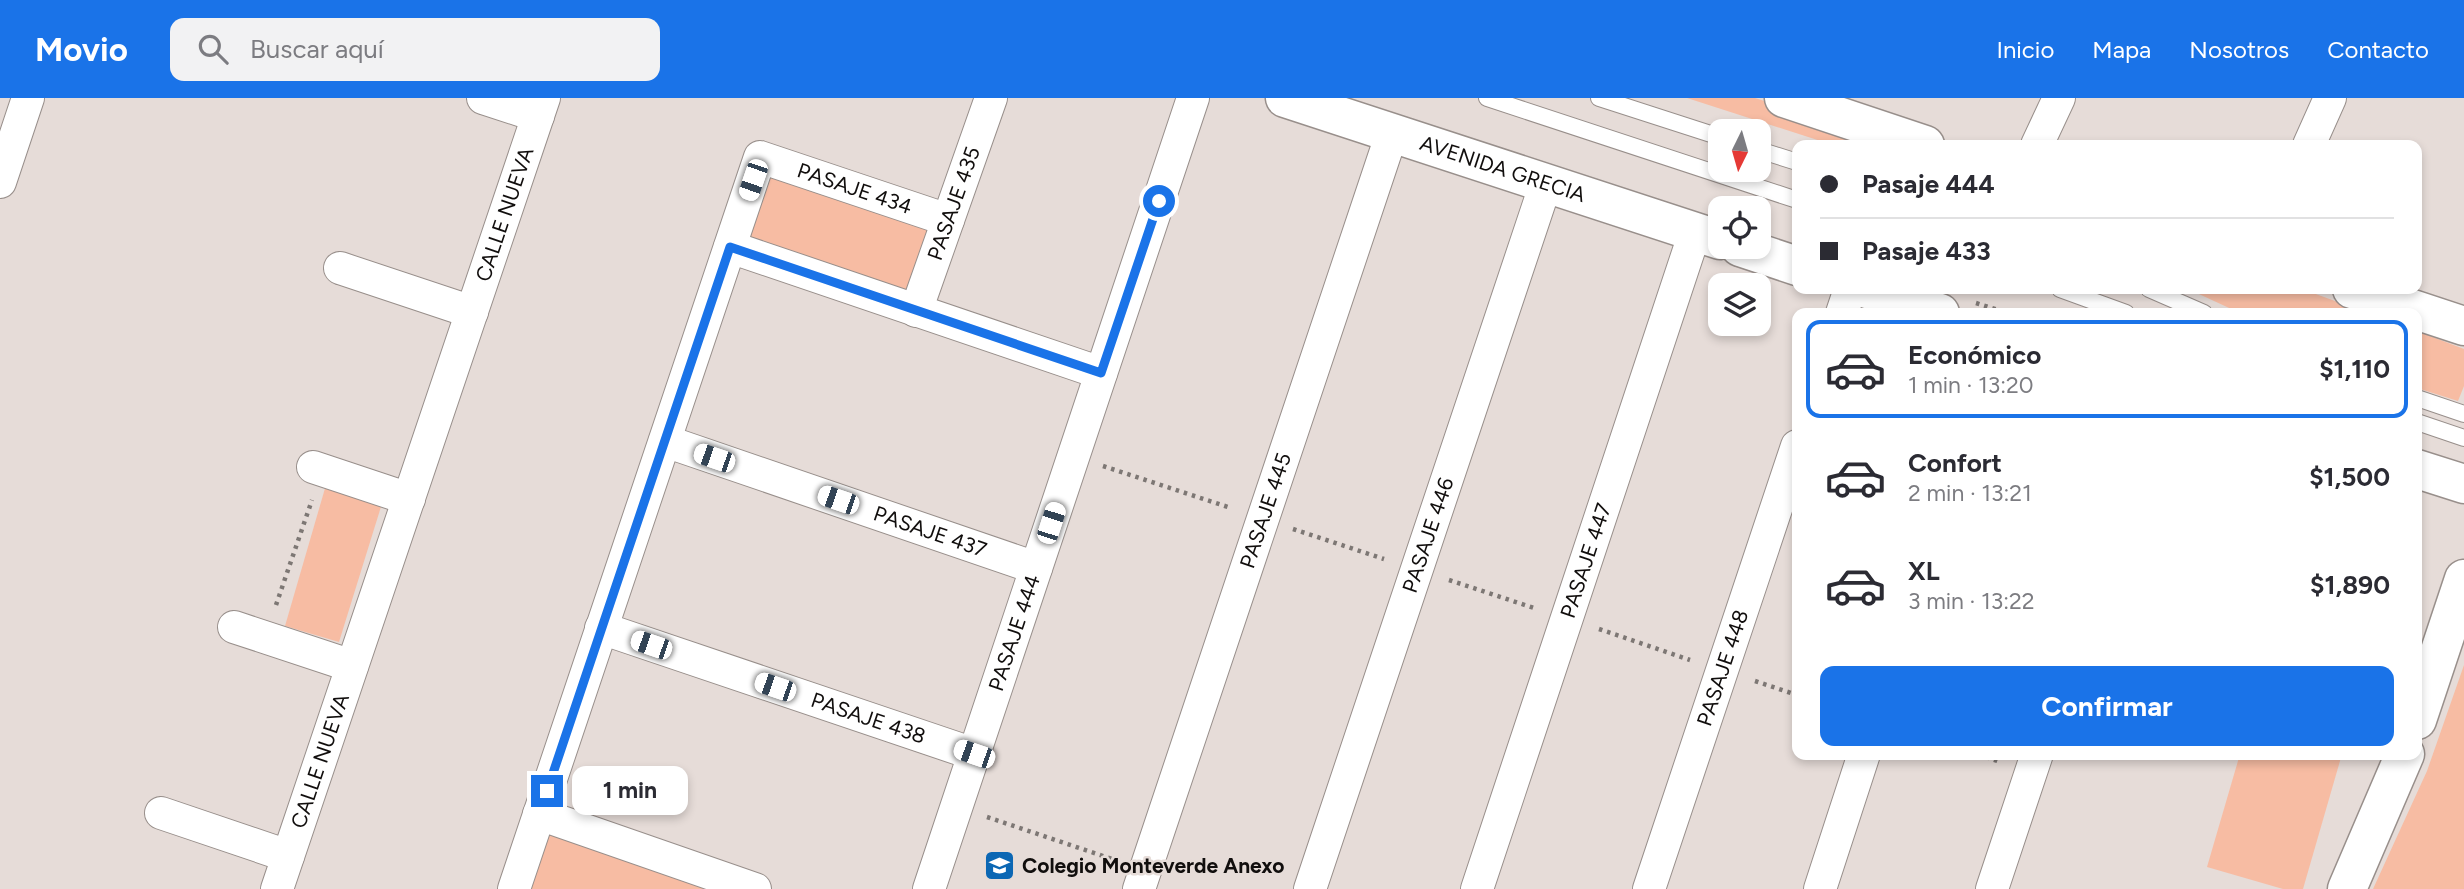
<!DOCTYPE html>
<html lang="es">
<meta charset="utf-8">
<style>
body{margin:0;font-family:Figtree,sans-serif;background:#f2f2f3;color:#2b2b33;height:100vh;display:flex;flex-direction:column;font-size:26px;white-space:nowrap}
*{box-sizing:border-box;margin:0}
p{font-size:23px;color:#7c7c81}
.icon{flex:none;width:38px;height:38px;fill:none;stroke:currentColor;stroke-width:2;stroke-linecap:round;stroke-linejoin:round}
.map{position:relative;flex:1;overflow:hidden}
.drawer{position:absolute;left:1792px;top:210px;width:630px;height:452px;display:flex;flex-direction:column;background:#fff;border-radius:14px;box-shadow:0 4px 10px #0003}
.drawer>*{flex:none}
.guide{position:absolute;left:1792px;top:42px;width:630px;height:154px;border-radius:14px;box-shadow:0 4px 10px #0003;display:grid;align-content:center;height:154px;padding:0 28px;background:#fff}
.needle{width:46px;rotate:185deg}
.fabs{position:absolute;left:1708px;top:21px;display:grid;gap:14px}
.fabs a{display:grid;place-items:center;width:63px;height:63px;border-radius:14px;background:#fff;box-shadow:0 4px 10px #0003;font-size:35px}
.end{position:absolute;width:32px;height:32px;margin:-16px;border:9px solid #1a73e8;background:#fff;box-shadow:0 0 0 4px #fff}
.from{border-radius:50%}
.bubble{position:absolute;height:49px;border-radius:14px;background:#fff;box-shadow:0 4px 10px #0003;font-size:23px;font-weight:700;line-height:49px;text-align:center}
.car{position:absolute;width:21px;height:42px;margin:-21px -10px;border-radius:9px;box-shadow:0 0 5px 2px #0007;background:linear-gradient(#fff 24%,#345 0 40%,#fff 0 76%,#345 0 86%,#fff 0)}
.guide b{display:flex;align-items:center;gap:24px;height:66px;font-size:26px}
.guide b+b{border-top:2px solid #e1e1e2}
.guide i{width:18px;height:18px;background:#2b2b33}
ul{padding:12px 0 0;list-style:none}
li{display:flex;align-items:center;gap:21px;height:98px;margin:0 14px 10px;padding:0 14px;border:4px solid transparent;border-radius:14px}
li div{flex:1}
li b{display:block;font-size:26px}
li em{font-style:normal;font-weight:700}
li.active{border-color:#1a73e8}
li>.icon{width:63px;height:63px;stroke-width:1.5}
.primary-button{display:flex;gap:14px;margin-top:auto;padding:14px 28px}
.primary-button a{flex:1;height:80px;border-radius:14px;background:#1a73e8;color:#fff;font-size:28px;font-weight:700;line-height:80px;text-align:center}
header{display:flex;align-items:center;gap:42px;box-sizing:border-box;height:98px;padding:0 35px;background:#1a73e8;color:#fff}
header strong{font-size:33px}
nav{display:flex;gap:38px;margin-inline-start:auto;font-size:24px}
.search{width:490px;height:63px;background:#f2f2f3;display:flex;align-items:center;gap:18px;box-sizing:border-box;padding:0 24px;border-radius:14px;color:#7c7c81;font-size:26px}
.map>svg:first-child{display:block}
.green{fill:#f7bca3}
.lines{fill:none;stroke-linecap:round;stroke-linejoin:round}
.lane-casing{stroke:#988f8b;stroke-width:18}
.street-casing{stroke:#988f8b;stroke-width:34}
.secondary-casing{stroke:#988f8b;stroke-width:41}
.primary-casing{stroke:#988f8b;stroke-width:41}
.path{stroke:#7d7774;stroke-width:4.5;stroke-dasharray:3.5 5;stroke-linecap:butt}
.lane{stroke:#fff;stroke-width:16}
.street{stroke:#fff;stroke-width:32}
.secondary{stroke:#fff;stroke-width:38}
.primary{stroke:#fff;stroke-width:38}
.route{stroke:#1a73e8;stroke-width:9}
.labels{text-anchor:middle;stroke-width:5;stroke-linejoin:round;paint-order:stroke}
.street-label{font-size:21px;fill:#110e0d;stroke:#e6dcd8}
.poi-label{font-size:21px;font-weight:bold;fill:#110e0d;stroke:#e6dcd8;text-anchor:start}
</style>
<header>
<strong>Movio</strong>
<div class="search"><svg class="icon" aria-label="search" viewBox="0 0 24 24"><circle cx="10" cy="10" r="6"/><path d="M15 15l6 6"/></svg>Buscar aquí</div>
<nav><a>Inicio</a><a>Mapa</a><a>Nosotros</a><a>Contacto</a></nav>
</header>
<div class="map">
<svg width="2464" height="791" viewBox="0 0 2464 791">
<rect width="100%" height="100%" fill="#e6dcd8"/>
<g class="green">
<polygon points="1687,0 1755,0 1900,47 1833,47"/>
<polygon points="769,69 936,126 910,200 744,143"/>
<polygon points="2188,191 2302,191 2368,215 2240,215"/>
<polygon points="2417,233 2464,251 2464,288 2458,303 2417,290"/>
<polygon points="328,380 384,399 339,544 285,528"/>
<polygon points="2464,567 2464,791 2373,791 2427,673"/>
<polygon points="2240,656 2342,656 2303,791 2283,791 2207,769"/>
<polygon points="549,733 707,790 707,791 529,791"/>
</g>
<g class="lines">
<defs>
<g id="lane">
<polyline points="1487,0 1797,102"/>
<polyline points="1599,0 1720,39"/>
<polyline points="1759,52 1797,64"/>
<polyline points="2060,191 2126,215"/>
<polyline points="2149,191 2204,215"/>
<polyline points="2417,300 2464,316"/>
<polyline points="2417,324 2464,340"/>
</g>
<g id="street">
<polyline points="483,0 538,18"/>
<polyline points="2037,47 2059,0"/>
<polyline points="2309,47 2330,0"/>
<polyline points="0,84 28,0"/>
<polyline points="730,149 1101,275"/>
<polyline points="340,170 472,214"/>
<path id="s1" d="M916,213L991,0"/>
<polyline points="1842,215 1850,191"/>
<path id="s2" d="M665,343L1036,470"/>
<polyline points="313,369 409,401"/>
<polyline points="234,529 352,568"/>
<path id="s3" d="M601,530L974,656"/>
<polyline points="161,715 288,758"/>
<polyline points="539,716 755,791"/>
<path id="s4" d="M277,791L544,0"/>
<path id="s5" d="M514,791L760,59L948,122"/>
<path id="s6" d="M929,791L1193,0"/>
<path id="s7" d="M1139,791L1392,35"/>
<path id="s8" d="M1310,791L1546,85"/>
<path id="s9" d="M1477,791L1695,134"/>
<path id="s10" d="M1649,791L1797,348"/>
<polyline points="1820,791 1864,656"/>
<polyline points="1992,791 2037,656"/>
</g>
<g id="secondary">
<polyline points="2417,622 2464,481"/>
<polyline points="2347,791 2405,656"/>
</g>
<g id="primary">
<path id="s11" d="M1285,0L1720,142"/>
<polyline points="1784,0 1925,47"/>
<polyline points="1740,149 1797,168"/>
<polyline points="1867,191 1940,215"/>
<polyline points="2352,191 2464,228"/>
<polyline points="2417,371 2464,386"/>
</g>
</defs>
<use href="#lane" class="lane-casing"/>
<use href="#street" class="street-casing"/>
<use href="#secondary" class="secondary-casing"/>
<use href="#primary" class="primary-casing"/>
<g class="path">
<polyline points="1976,205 2008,215"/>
<polyline points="1103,368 1231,410"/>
<polyline points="1293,431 1384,461"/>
<polyline points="1449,482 1534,510"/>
<polyline points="276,507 312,402"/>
<polyline points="1599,531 1690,562"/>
<polyline points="1755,583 1797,597"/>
<polyline points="1978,656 2000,664"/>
<polyline points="987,719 1115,762"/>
</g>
<use href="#lane" class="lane"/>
<use href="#street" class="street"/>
<use href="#secondary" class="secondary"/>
<use href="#primary" class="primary"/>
</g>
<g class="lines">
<polyline class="route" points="547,693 730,149 1101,275 1159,103"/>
</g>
<defs>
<symbol id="school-square" viewBox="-11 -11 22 22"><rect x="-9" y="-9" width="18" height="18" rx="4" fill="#0b67b4" stroke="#e6dcd8"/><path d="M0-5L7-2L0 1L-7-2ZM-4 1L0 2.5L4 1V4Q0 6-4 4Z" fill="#fff"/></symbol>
</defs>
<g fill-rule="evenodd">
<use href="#school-square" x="982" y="750" width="35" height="35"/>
</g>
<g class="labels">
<g class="street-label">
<text dy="7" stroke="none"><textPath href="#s11" startOffset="229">AVENIDA GRECIA</textPath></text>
<text dy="7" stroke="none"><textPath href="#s5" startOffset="872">PASAJE 434</textPath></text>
<text dy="7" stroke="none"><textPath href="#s1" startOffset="114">PASAJE 435</textPath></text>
<text dy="7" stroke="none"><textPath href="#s4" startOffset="712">CALLE NUEVA</textPath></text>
<text dy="7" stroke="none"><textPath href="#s7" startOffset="399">PASAJE 445</textPath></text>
<text dy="7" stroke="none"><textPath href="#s2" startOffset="280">PASAJE 437</textPath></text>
<text dy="7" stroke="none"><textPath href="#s8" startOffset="373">PASAJE 446</textPath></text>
<text dy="7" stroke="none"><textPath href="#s9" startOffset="346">PASAJE 447</textPath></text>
<text dy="7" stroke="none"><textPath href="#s6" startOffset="270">PASAJE 444</textPath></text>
<text dy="7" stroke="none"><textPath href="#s10" startOffset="233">PASAJE 448</textPath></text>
<text dy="7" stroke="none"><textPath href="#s3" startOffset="282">PASAJE 438</textPath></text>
<text dy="7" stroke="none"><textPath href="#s4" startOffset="135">CALLE NUEVA</textPath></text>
</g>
<g class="poi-label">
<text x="1022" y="775">Colegio Monteverde Anexo</text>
</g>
</g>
</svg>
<div class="fabs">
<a><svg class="needle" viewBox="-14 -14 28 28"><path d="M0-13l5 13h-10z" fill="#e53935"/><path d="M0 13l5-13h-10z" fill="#7c7c81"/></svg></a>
<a><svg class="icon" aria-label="locate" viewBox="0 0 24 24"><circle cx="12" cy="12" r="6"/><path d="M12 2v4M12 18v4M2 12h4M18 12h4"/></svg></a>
<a><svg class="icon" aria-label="layers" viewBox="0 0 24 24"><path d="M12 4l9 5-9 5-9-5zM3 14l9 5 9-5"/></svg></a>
</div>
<i class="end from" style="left:1159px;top:103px"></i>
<i class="end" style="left:547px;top:693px"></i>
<div class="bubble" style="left:572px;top:668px;width:116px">1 min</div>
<i class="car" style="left:753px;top:82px;rotate:199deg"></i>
<i class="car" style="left:714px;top:360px;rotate:289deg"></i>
<i class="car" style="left:838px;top:402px;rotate:289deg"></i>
<i class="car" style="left:1051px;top:425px;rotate:18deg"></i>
<i class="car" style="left:651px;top:547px;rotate:289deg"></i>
<i class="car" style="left:775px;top:589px;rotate:289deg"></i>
<i class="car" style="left:974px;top:656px;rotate:289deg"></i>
<div class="guide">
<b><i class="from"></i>Pasaje 444</b>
<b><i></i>Pasaje 433</b>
</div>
<section class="drawer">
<ul>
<li class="active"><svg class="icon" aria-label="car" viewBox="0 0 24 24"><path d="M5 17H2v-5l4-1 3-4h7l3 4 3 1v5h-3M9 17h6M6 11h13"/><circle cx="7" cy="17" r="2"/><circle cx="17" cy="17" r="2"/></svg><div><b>Económico</b><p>1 min · 13:20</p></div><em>$1,110</em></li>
<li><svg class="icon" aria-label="car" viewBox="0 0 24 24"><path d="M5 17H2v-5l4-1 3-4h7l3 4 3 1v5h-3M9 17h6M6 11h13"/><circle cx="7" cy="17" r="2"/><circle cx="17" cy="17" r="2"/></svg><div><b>Confort</b><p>2 min · 13:21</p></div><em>$1,500</em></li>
<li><svg class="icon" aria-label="car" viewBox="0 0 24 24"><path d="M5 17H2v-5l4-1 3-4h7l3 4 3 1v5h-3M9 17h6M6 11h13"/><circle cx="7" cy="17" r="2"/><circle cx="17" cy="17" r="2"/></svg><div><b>XL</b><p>3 min · 13:22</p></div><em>$1,890</em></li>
</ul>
<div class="primary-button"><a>Confirmar</a></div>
</section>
</div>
